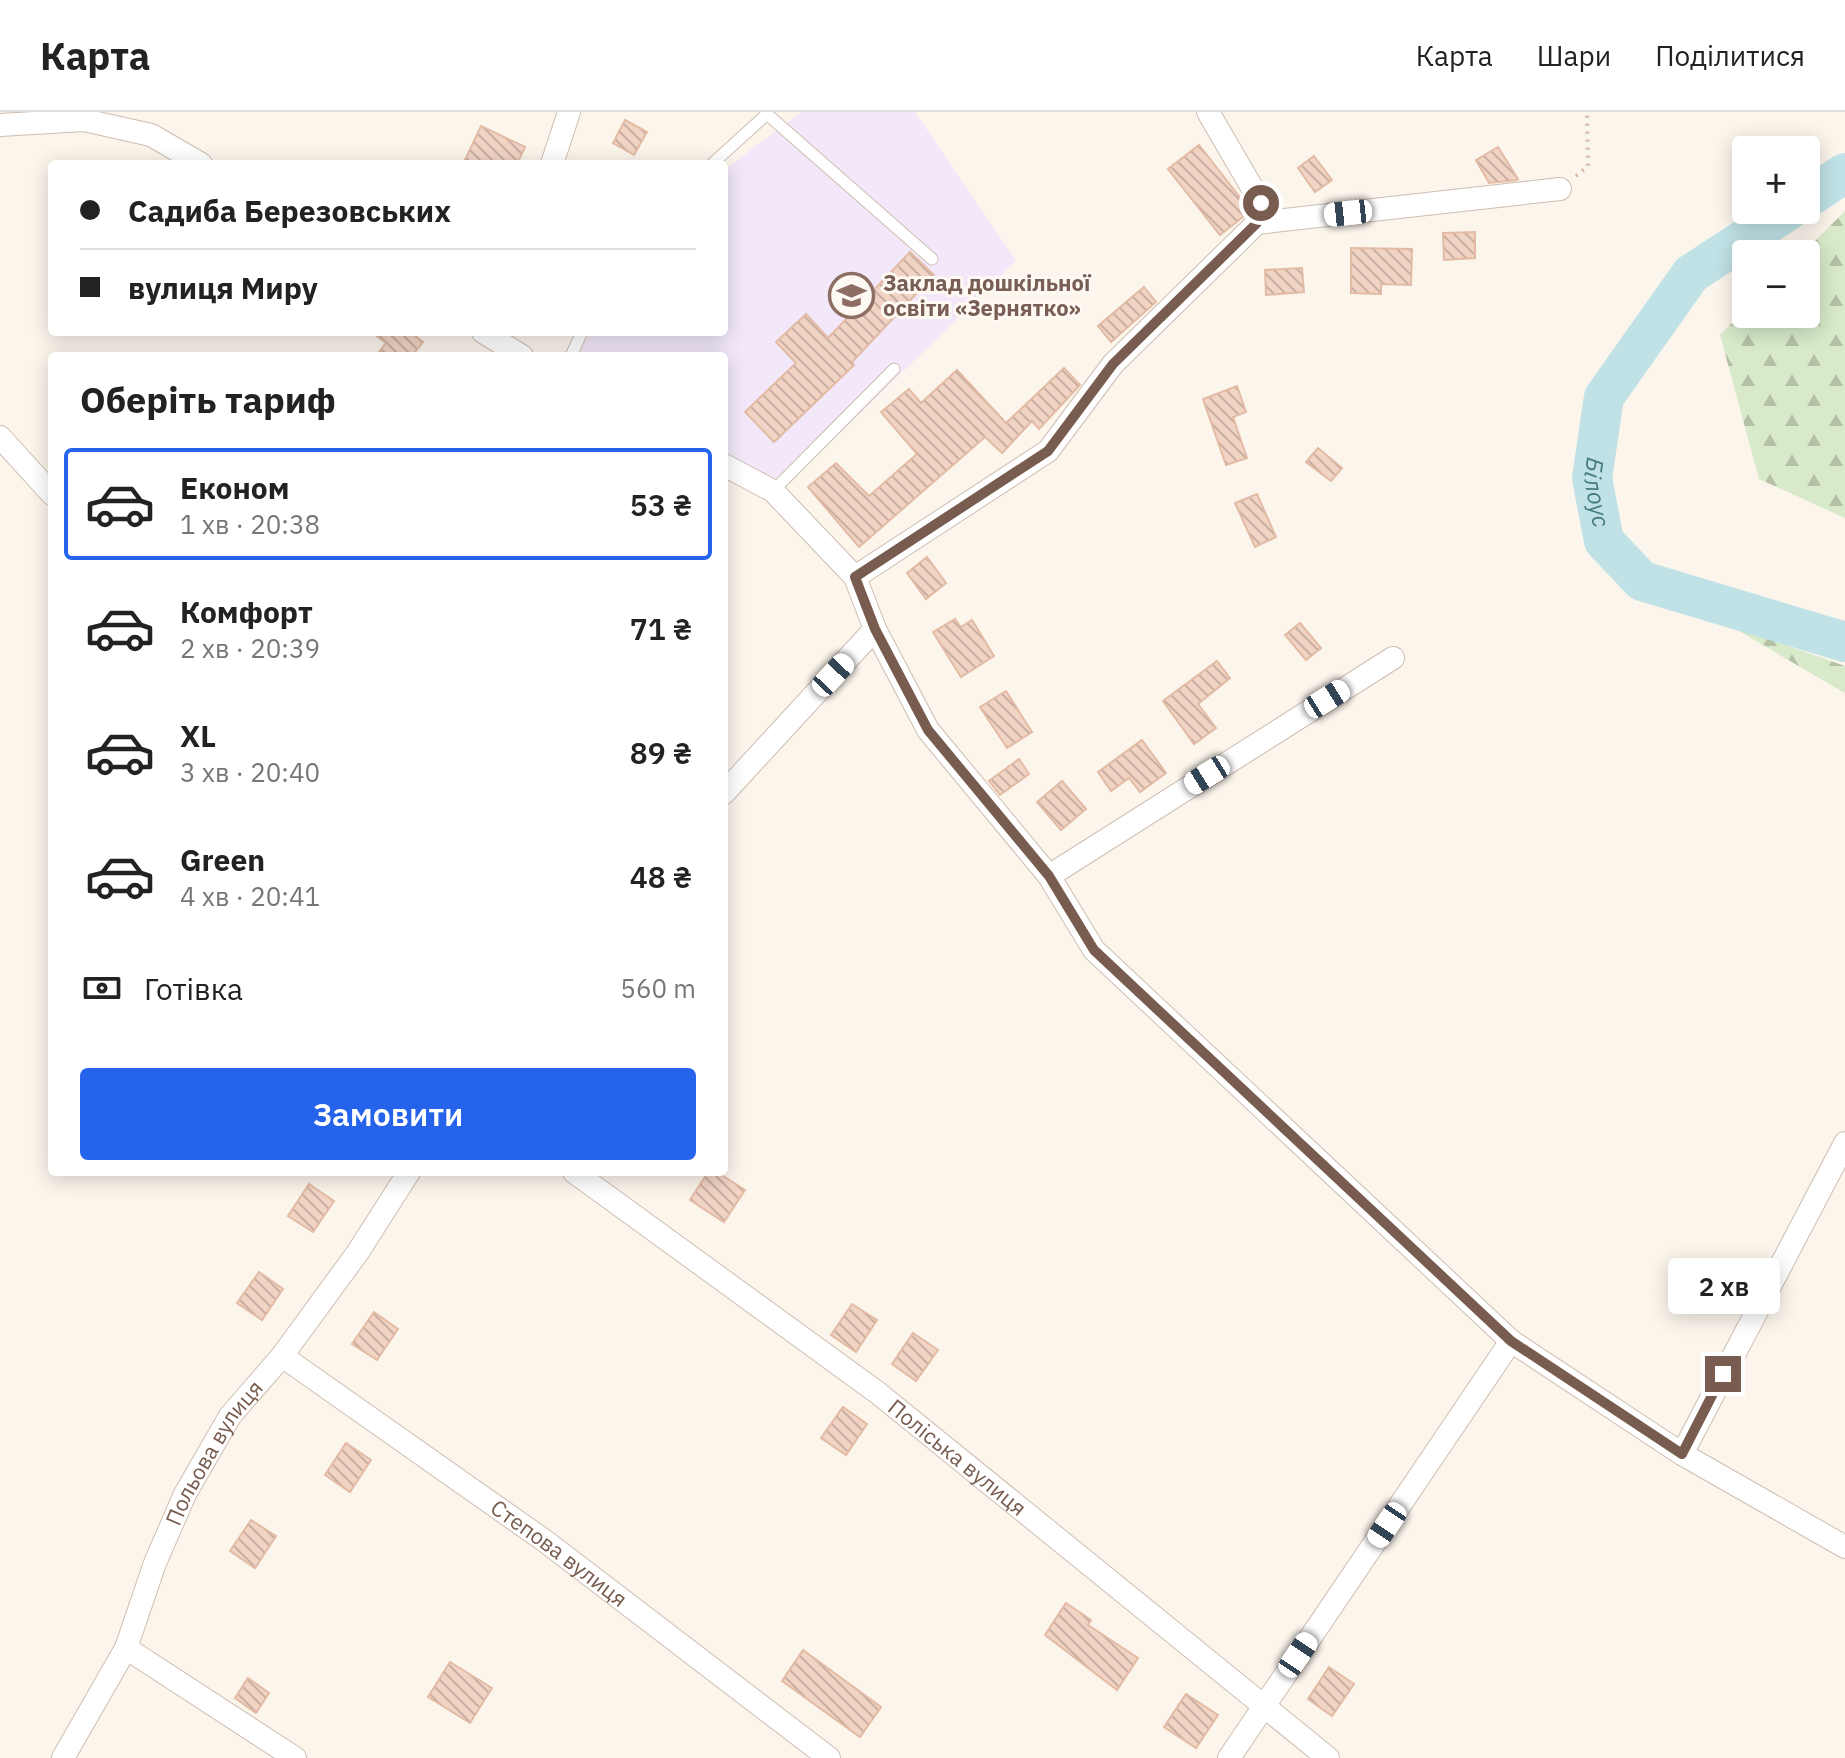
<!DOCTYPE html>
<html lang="uk">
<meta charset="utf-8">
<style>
body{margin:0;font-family:"IBM Plex Sans",sans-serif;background:#f2f2f2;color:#222;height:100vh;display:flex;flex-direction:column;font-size:30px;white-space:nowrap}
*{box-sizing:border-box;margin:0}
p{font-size:26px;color:#767676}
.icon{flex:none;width:44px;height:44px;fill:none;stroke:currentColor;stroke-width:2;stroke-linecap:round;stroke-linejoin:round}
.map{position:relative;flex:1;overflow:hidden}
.sheet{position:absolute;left:48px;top:240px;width:680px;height:824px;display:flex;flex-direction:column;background:#fff;border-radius:8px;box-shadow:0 4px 20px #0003}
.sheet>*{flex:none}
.top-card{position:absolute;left:48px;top:48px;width:680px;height:176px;border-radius:8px;box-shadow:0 4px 20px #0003;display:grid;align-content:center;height:176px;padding:0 32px;background:#fff}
.fabs{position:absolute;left:1732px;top:24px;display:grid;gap:16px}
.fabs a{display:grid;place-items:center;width:88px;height:88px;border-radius:8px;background:#fff;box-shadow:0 4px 20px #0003;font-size:40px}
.end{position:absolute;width:36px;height:36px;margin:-18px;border:10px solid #775c4f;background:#fff;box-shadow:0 0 0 4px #fff}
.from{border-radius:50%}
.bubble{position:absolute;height:56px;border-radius:8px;background:#fff;box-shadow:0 4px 20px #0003;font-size:26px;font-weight:600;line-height:56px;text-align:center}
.car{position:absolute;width:24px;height:48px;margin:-24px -12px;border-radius:10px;box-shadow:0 0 6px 2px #0007;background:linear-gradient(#fff 24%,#345 0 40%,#fff 0 76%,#345 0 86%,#fff 0)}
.top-card b{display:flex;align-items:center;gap:28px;height:76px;font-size:30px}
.top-card b+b{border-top:2px solid #e0e0e0}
.top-card i{width:20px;height:20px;background:#222}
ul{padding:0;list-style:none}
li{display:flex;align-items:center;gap:24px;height:112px;margin:0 16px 12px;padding:0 16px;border:4px solid transparent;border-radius:8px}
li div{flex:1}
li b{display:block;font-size:30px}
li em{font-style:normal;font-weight:600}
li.on{border-color:#2563eb}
li>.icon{width:72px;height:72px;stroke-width:1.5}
h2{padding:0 32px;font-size:36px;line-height:96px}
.pay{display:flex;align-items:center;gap:20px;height:88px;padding:0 32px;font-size:30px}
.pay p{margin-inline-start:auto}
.cta{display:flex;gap:16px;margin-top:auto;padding:16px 32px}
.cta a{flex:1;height:92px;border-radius:8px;background:#2563eb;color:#fff;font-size:32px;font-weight:600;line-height:92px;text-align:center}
header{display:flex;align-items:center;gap:48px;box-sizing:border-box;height:112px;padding:0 40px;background:#fff;border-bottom:2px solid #e0e0e0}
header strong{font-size:38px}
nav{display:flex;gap:44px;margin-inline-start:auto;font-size:28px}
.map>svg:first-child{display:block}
.education{fill:#f2e8f9}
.forest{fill:url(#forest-firs)}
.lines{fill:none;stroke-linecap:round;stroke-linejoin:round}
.river{stroke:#c0e2e6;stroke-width:40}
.building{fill:url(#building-back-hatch);stroke:#e3bba5;stroke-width:2}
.service-casing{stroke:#cebdb1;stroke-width:13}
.minor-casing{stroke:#cebdb1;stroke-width:24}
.path{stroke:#d6b8a7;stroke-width:4;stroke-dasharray:2 6;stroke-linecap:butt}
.service{stroke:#fff;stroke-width:11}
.minor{stroke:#fff;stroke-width:22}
.route{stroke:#775c4f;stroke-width:10}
.labels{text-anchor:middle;stroke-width:6;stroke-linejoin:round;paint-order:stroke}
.education-label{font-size:22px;font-weight:bold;fill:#785e54;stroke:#fef9f3;text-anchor:start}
.street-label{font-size:22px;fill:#775c4f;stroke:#fef9f3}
.water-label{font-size:24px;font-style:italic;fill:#467b82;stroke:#fef9f3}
</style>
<header>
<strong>Карта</strong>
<nav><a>Карта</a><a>Шари</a><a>Поділитися</a></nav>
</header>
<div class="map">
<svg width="1845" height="1646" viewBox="0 0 1845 1646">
<defs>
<pattern id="forest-firs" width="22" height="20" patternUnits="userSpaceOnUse" patternTransform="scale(2)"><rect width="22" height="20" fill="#d8eaca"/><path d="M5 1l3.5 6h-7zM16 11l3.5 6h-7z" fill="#b4c1a6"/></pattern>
<pattern id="building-back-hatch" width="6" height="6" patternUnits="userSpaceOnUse" patternTransform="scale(2)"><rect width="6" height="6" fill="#f1d4c4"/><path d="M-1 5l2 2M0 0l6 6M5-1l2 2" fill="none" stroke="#c8afa2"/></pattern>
</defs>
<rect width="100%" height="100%" fill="#fcf5ec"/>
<polygon class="education" points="801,0 915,0 1016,149 784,376 724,344 724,244 580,244 581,236 591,220 724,220 724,58"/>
<g class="forest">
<polygon points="1845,99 1845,406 1759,367 1720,223 1746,197 1746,202 1806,202 1806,142 1802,142"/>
<polygon points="1727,512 1845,554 1845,581 1843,580"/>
</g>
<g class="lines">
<g class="river">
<polyline points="1806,87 1845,61"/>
<path id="s1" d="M1789,98L1691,162L1604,285L1592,366L1604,429L1642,469L1845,530"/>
</g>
</g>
<g class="building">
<polygon points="625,8 647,20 634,43 613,31"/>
<polygon points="481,14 525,35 517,52 463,52"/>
<polygon points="1199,33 1246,93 1244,104 1220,123 1168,57"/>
<polygon points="1498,35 1518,67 1517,68 1489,71 1476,48"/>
<polygon points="1314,44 1332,68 1315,80 1298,56"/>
<polygon points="1475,120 1475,146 1444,148 1443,121"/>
<polygon points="1351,136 1412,137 1411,173 1381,172 1381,182 1351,181"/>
<polygon points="910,140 934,163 852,250 854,253 774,330 745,300 796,251 776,230 806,202 828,226"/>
<polygon points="1302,156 1304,180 1266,183 1265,158"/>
<polygon points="1144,175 1156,190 1111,230 1098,214"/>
<polygon points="371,220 410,220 423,230 412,244 376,244 386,231"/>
<polygon points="1064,256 1080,273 1039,317 1032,309 1002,341 985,325 859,435 808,375 836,351 869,384 917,342 881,300 909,277 921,291 957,258 1006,311"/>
<polygon points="1237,274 1246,300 1233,305 1247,346 1226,353 1203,287"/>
<polygon points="1318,336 1342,356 1331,369 1306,350"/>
<polygon points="1257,382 1276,425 1255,435 1235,391"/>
<polygon points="927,445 946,471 926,487 907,461"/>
<polygon points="955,507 961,515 972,508 994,544 961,565 933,520"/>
<polygon points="1300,511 1321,536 1306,548 1285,523"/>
<polygon points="1217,549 1230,566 1198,592 1216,616 1194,632 1163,589"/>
<polygon points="1006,579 1032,620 1007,636 980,595"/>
<polygon points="1142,628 1166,661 1140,680 1129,666 1111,679 1098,660"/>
<polygon points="1019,647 1029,662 1000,683 989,669"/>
<polygon points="1062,669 1086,697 1061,718 1037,690"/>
<polygon points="708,1060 717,1060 745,1078 724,1110 690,1088"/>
<polygon points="309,1072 334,1089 313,1120 288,1104"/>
<polygon points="259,1160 283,1177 262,1208 237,1191"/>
<polygon points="852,1192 877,1208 856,1240 831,1223"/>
<polygon points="374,1200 398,1217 377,1248 352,1232"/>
<polygon points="913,1221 938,1238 916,1269 892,1252"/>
<polygon points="843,1295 867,1312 846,1343 821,1326"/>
<polygon points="346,1331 371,1348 350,1380 325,1363"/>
<polygon points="251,1408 276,1424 255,1456 230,1439"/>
<polygon points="1066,1491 1091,1508 1088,1513 1138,1546 1117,1578 1045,1523"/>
<polygon points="803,1538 881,1595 860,1625 782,1569"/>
<polygon points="450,1550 492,1576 470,1611 428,1585"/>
<polygon points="1329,1555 1354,1572 1332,1604 1308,1587"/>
<polygon points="248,1566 269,1581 256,1601 235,1586"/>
<polygon points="1186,1582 1218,1603 1196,1636 1164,1615"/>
</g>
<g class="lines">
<defs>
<g id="service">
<polyline points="712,52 767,2 932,147"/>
<polyline points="571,244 582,220"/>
<polyline points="773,379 894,257"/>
</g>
<g id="minor">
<polyline points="1208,0 1261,91 1257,111 1560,77"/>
<polyline points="0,13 84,8 151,23 201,52"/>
<polyline points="552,52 569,0"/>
<polyline points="483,220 522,244"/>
<polyline points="0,325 52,382"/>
<polyline points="724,353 773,379 855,465 875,517 928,618 1049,764 1094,838 1511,1229 1682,1342 1845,1435"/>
<polyline points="855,465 1048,339 1113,252 1257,111"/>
<polyline points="724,681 875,517"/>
<polyline points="1049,764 1393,546"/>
<path id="s2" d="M574,1060L878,1281L1328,1646"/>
<path id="s3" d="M282,1244L545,1429L829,1646"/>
<polyline points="1682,1342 1845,1031"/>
<polyline points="126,1536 295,1646"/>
<path id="s4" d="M63,1646L126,1536L155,1451L185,1382L230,1304L282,1244L358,1140L409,1060"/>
<polyline points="1229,1646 1511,1229"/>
</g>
</defs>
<use href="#service" class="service-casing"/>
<use href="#minor" class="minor-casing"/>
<polyline class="path" points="1576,64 1588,54 1587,0"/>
<use href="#service" class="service"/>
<use href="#minor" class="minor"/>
</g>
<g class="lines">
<polyline class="route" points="1261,91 1257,111 1113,252 1048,339 855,465 875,517 928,618 1049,764 1094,838 1511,1229 1682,1342 1723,1262"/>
</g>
<defs>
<symbol id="school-ring" viewBox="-11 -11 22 22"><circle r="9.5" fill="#fef9f3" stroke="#8d6e63" stroke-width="1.5"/><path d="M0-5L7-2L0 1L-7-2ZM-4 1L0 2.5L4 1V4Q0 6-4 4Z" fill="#8d6e63"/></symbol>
</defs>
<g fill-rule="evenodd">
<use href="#school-ring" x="826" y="158" width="51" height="51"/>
</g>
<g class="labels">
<g class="education-label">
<text x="883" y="179">Заклад дошкільної<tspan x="883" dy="25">освіти «Зернятко»</tspan></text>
</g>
<g class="street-label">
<text dy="8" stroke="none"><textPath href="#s4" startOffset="342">Польова вулиця</textPath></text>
<text dy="8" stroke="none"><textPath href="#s2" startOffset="478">Поліська вулиця</textPath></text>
<text dy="8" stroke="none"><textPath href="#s3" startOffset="340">Степова вулиця</textPath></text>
</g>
<g class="water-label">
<text dy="8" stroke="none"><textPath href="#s1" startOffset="364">Білоус</textPath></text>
</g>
</g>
</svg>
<div class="fabs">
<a>+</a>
<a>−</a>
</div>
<i class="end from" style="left:1261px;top:91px"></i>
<i class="end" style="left:1723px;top:1262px"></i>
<div class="bubble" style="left:1668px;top:1146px;width:112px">2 хв</div>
<i class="car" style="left:1348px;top:101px;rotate:264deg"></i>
<i class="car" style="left:833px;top:563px;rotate:43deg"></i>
<i class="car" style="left:1327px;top:587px;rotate:58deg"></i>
<i class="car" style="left:1207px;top:663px;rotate:238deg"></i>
<i class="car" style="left:1387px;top:1413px;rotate:214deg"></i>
<i class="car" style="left:1298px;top:1543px;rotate:34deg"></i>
<div class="top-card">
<b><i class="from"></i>Садиба Березовських</b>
<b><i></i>вулиця Миру</b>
</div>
<section class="sheet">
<h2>Оберіть тариф</h2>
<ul>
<li class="on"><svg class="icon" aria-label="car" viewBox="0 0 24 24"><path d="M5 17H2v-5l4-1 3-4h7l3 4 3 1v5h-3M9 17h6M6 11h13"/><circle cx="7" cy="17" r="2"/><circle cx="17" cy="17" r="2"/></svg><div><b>Економ</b><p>1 хв · 20:38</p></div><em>53 ₴</em></li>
<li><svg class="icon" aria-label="car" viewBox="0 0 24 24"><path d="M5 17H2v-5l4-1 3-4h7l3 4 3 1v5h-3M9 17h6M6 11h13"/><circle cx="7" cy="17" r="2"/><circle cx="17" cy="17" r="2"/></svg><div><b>Комфорт</b><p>2 хв · 20:39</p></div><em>71 ₴</em></li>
<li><svg class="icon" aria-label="car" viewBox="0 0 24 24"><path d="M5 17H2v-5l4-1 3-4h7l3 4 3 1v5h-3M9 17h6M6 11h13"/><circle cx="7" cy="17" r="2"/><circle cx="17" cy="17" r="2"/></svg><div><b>XL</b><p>3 хв · 20:40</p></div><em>89 ₴</em></li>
<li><svg class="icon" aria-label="car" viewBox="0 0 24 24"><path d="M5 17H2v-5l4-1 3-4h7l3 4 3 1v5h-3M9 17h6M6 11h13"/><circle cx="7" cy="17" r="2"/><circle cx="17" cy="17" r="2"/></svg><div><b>Green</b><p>4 хв · 20:41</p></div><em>48 ₴</em></li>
</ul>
<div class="pay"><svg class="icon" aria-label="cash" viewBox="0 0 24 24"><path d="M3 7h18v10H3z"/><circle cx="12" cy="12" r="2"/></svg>Готівка<p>560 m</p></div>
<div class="cta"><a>Замовити</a></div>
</section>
</div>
